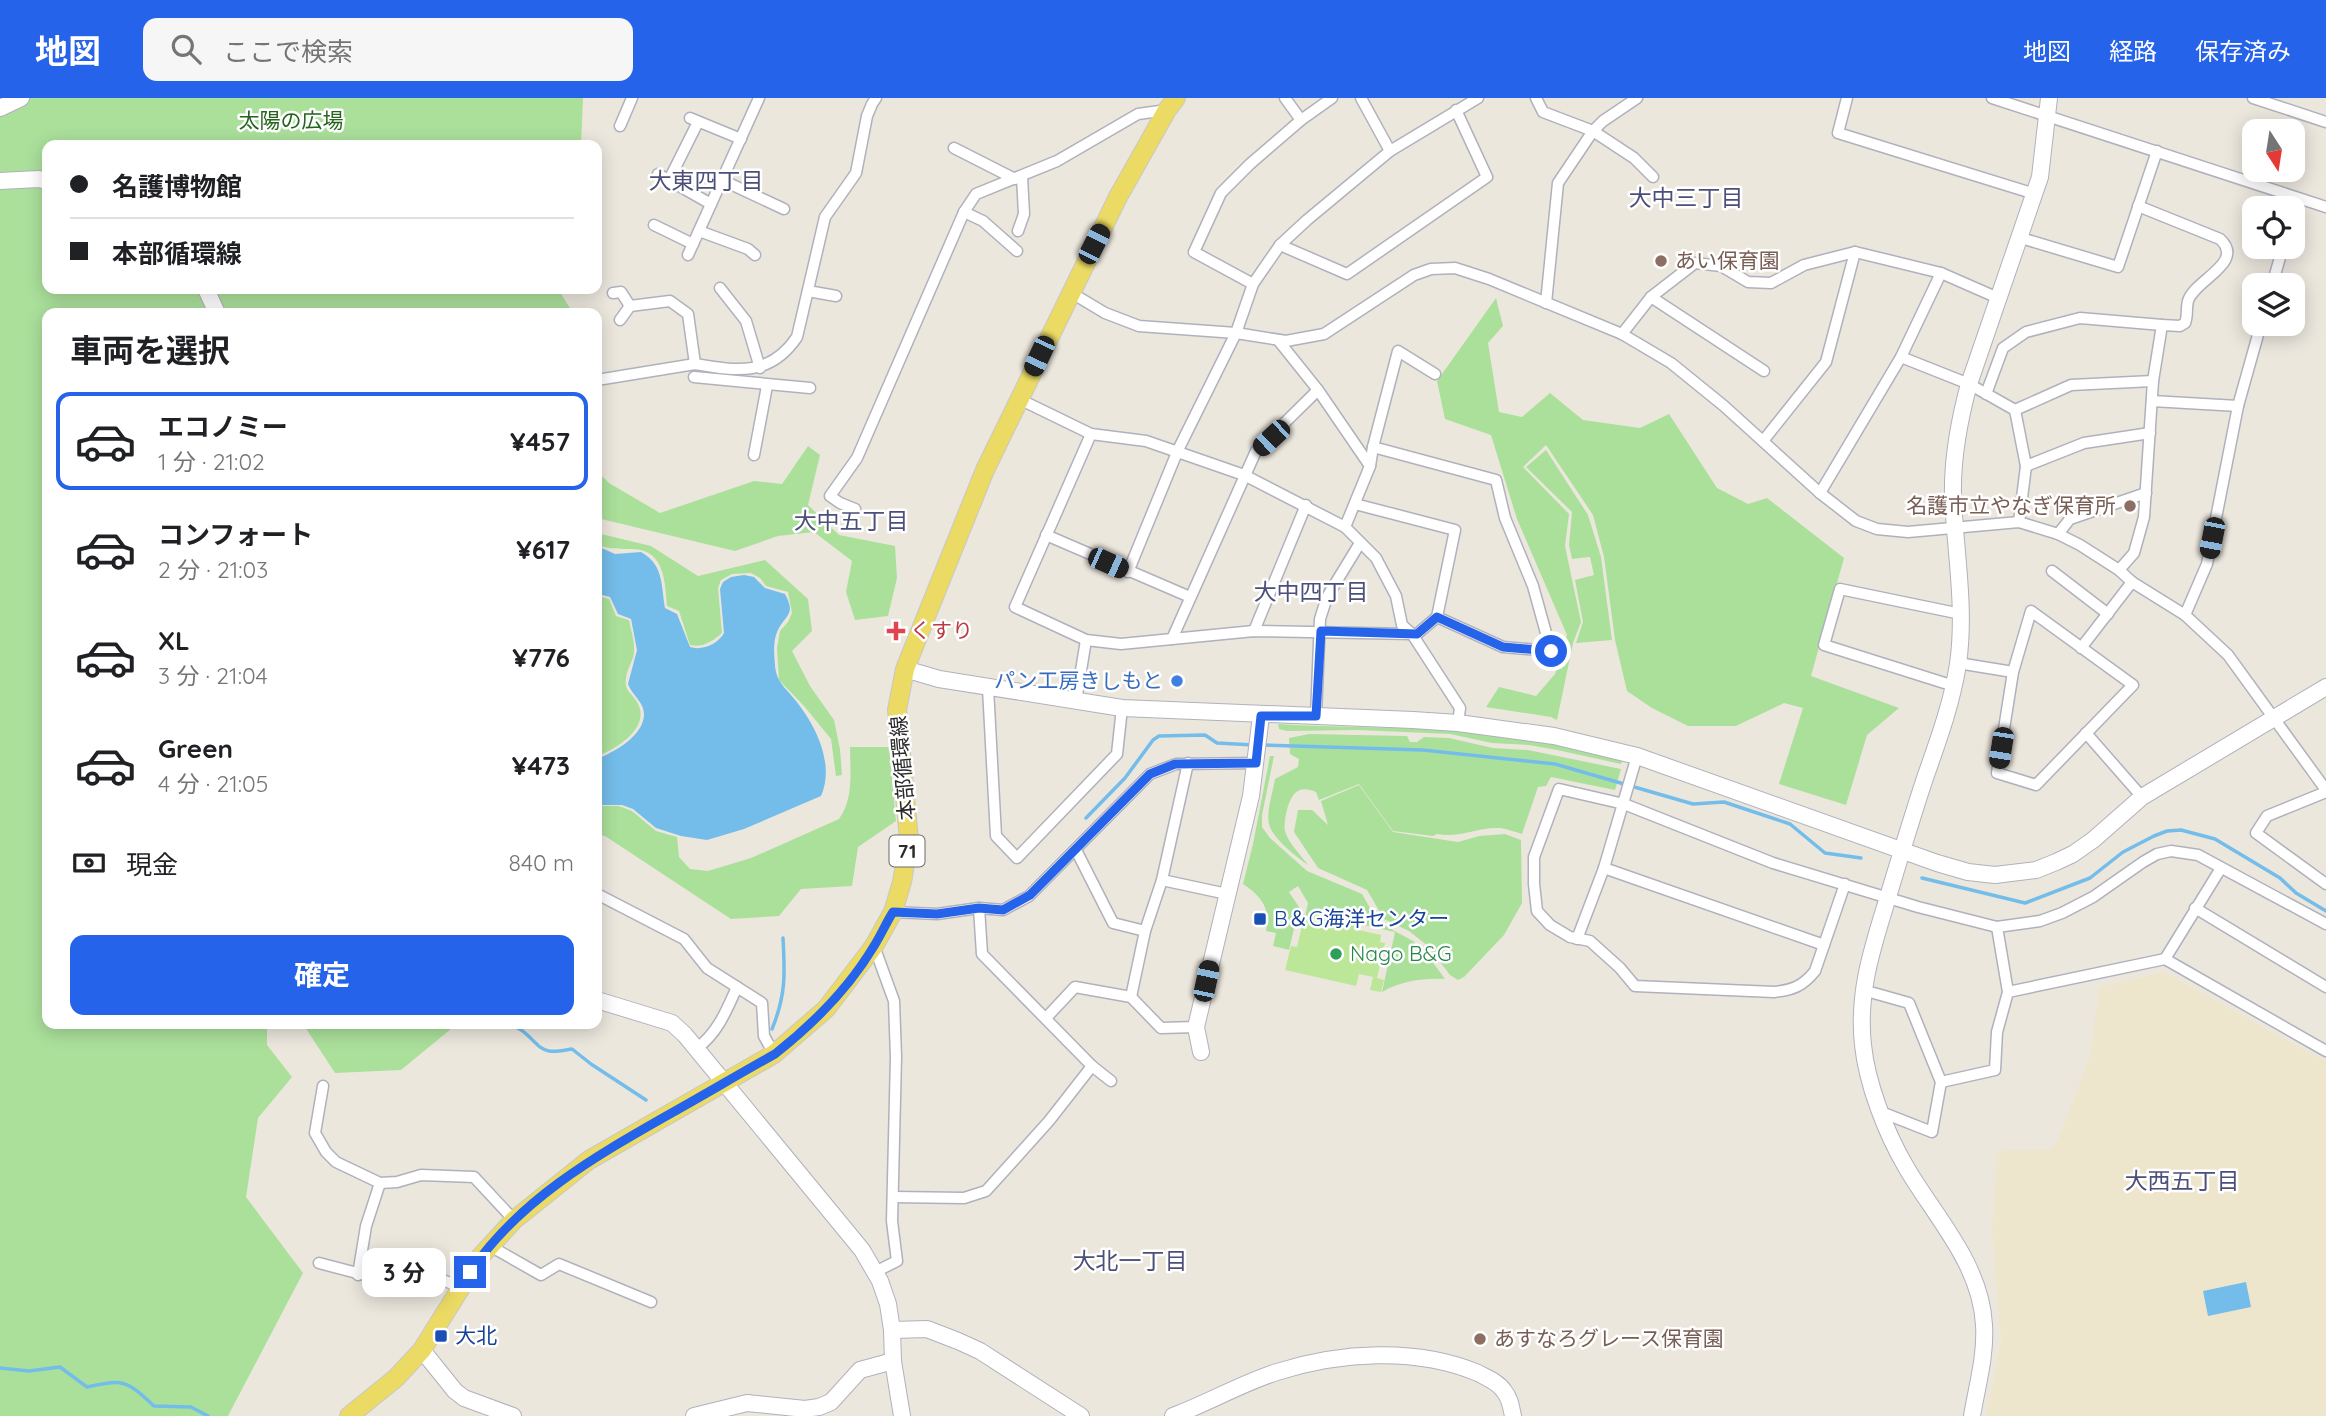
<!DOCTYPE html>
<html lang="ja">
<meta charset="utf-8">
<style>
body{margin:0;font-family:Quicksand,"Noto Sans JP",sans-serif;background:#f6f6f6;color:#202124;height:100vh;display:flex;flex-direction:column;font-size:26px;white-space:nowrap}
*{box-sizing:border-box;margin:0}
p{font-size:23px;color:#757577}
.icon{flex:none;width:38px;height:38px;fill:none;stroke:currentColor;stroke-width:2;stroke-linecap:round;stroke-linejoin:round}
.map{position:relative;flex:1;overflow:hidden}
.details{position:absolute;left:42px;top:210px;width:560px;height:721px;display:flex;flex-direction:column;background:#fff;border-radius:14px;box-shadow:0 4px 18px #0003}
.details>*{flex:none}
.guide{position:absolute;left:42px;top:42px;width:560px;height:154px;border-radius:14px;box-shadow:0 4px 18px #0003;display:grid;align-content:center;height:154px;padding:0 28px;background:#fff}
.needle{width:46px;rotate:168deg}
.controls{position:absolute;left:2242px;top:21px;display:grid;gap:14px}
.controls a{display:grid;place-items:center;width:63px;height:63px;border-radius:14px;background:#fff;box-shadow:0 4px 18px #0003;font-size:35px}
.end{position:absolute;width:32px;height:32px;margin:-16px;border:9px solid #2563eb;background:#fff;box-shadow:0 0 0 4px #fff}
.from{border-radius:50%}
.bubble{position:absolute;height:49px;border-radius:14px;background:#fff;box-shadow:0 4px 18px #0003;font-size:23px;font-weight:700;line-height:49px;text-align:center}
.car{position:absolute;width:21px;height:42px;margin:-21px -10px;border-radius:9px;box-shadow:0 0 5px 2px #0007;background:linear-gradient(#222 24%,#8ab4d8 0 40%,#222 0 76%,#8ab4d8 0 86%,#222 0)}
.guide b{display:flex;align-items:center;gap:24px;height:66px;font-size:26px}
.guide b+b{border-top:2px solid #e0e0e0}
.guide i{width:18px;height:18px;background:#202124}
ul{padding:0;list-style:none}
li{display:flex;align-items:center;gap:21px;height:98px;margin:0 14px 10px;padding:0 14px;border:4px solid transparent;border-radius:14px}
li div{flex:1}
li b{display:block;font-size:26px}
li em{font-style:normal;font-weight:700}
li.active{border-color:#2563eb}
li>.icon{width:63px;height:63px;stroke-width:1.5}
h2{padding:0 28px;font-size:32px;line-height:84px}
.pay{display:flex;align-items:center;gap:18px;height:77px;padding:0 28px;font-size:26px}
.pay p{margin-inline-start:auto}
.action{display:flex;gap:14px;margin-top:auto;padding:14px 28px}
.action a{flex:1;height:80px;border-radius:14px;background:#2563eb;color:#fff;font-size:28px;font-weight:700;line-height:80px;text-align:center}
header{display:flex;align-items:center;gap:42px;box-sizing:border-box;height:98px;padding:0 35px;background:#2563eb;color:#fff}
header strong{font-size:33px}
nav{display:flex;gap:38px;margin-inline-start:auto;font-size:24px}
.search{width:490px;height:63px;background:#f6f6f6;display:flex;align-items:center;gap:18px;box-sizing:border-box;padding:0 24px;border-radius:14px;color:#757577;font-size:26px}
.map>svg:first-child{display:block}
.education{fill:#ede6cd}
.green{fill:#abe09b}
.pitch{fill:#bde798}
.water{fill:#74bdea}
.lines{fill:none;stroke-linecap:round;stroke-linejoin:round}
.stream{stroke:#74bdea;stroke-width:3.5}
.street-casing{stroke:#b0b1bd;stroke-width:13}
.secondary-casing{stroke:#b0b1bd;stroke-width:18}
.primary-casing{stroke:#c8c8c8;stroke-width:20}
.street{stroke:#fff;stroke-width:10}
.secondary{stroke:#fff;stroke-width:16}
.primary{stroke:#ebda63;stroke-width:18}
.route{stroke:#2563eb;stroke-width:9}
.education-dot{fill:#8d6e63;stroke:#fff;stroke-width:2.5}
.health-dot{fill:#e0444e;stroke:#fff;stroke-width:2.5}
.shop-dot{fill:#3f7fe0;stroke:#fff;stroke-width:2.5}
.transit-dot{fill:#1a4fb4;stroke:#fff;stroke-width:2.5}
.leisure-dot{fill:#2e9e5b;stroke:#fff;stroke-width:2.5}
.labels{text-anchor:middle;stroke-width:5;stroke-linejoin:round;paint-order:stroke}
.shield{fill:#fff;stroke:#6a6a6a;stroke-width:2}
.shield-label{font-size:19px;font-weight:bold;fill:#2a2a2a}
.park-label{font-size:21px;fill:#24641d;stroke:#fff}
.education-label{font-size:21px;fill:#785e54;stroke:#fff;text-anchor:start}
.health-label{font-size:21px;fill:#be3a42;stroke:#fff;text-anchor:start}
.shop-label{font-size:21px;fill:#366cbe;stroke:#fff;text-anchor:end}
.street-label{font-size:21px;fill:#2a2a2a;stroke:#fff}
.transit-label{font-size:21px;fill:#164399;stroke:#fff;text-anchor:start}
.leisure-label{font-size:21px;fill:#27864d;stroke:#fff;text-anchor:start}
.neighbourhood-label{font-size:23px;fill:#4c4f79;stroke:#fff}
</style>
<header>
<strong>地図</strong>
<div class="search"><svg class="icon" aria-label="search" viewBox="0 0 24 24"><circle cx="10" cy="10" r="6"/><path d="M15 15l6 6"/></svg>ここで検索</div>
<nav><a>地図</a><a>経路</a><a>保存済み</a></nav>
</header>
<div class="map">
<svg width="2326" height="1318" viewBox="0 0 2326 1318">
<rect width="100%" height="100%" fill="#ece7dd"/>
<polygon class="education" points="2164,874 2326,964 2326,1318 1986,1318 2001,1243 1992,1133 1997,1053 2052,1051 2062,1033 2091,954 2099,889"/>
<g class="green">
<polygon points="0,0 583,0 581,47 47,47 47,191 558,191 573,215 47,215 47,926 267,926 267,947 292,979 258,1020 246,1099 303,1175 228,1318 0,1318"/>
<polygon points="1496,200 1503,228 1488,245 1499,314 1522,319 1550,295 1583,322 1640,330 1669,316 1717,390 1748,406 1767,400 1844,460 1811,578 1899,610 1867,637 1846,707 1779,686 1803,610 1784,605 1736,628 1688,628 1652,610 1627,593 1615,542 1604,459 1593,417 1546,347 1523,369 1569,416 1565,448 1581,524 1573,545 1557,622 1551,619 1486,609 1499,589 1536,598 1555,576 1567,537 1517,421 1491,337 1445,321 1437,283"/>
<polygon points="808,348 820,357 808,407 839,437 895,448 897,480 888,518 855,522 846,494 852,463 814,434 778,438 735,453 597,420 597,373 609,385 660,415 754,383 782,386"/>
<polygon points="1546,352 1588,417 1601,459 1612,542 1576,545 1583,524 1575,482 1594,477 1590,459 1572,461 1569,447 1572,414 1526,369"/>
<path d="M597,435L651,448L698,478L765,462L808,501L812,533L792,553L810,588L834,622L840,651L842,677L836,678L831,641L804,608L779,582L777,550L780,533L788,524L792,515L788,494L766,488L760,480L751,475L732,476L721,482L718,490L722,535C713,543 703,550 690,547L679,513L667,508C665,485 665,452 633,451C621,451 612,451 600,448L597,446Z"/>
<path d="M602,499L609,501L616,518L629,522C631,532 635,544 634,555C633,564 626,572 626,581C624,593 632,595 637,604C652,629 617,651 597,658V500Z"/>
<path d="M1278,626C1333,630 1388,628 1443,632C1504,636 1563,646 1622,663L1621,666L1557,652L1529,647L1492,645L1450,636L1358,632L1287,633L1279,631Z"/>
<path d="M1309,636L1407,638L1410,644H1417L1424,639L1449,640L1493,650L1528,652L1621,671L1615,692L1551,679L1546,688L1538,689L1522,736C1515,734 1507,731 1500,730C1476,729 1463,740 1437,736L1433,738L1393,733L1359,686L1319,702L1316,694C1296,685 1290,699 1286,716C1285,721 1284,728 1285,733C1288,745 1301,757 1308,767C1297,759 1272,740 1269,726C1266,713 1273,694 1275,681L1298,669L1299,661L1290,656L1289,640Z"/>
<path d="M850,649H889L896,723L858,749L852,788L801,791L779,818L731,821L605,738L597,737V708H619L632,713L656,733L677,739L679,759L690,771L708,773L751,760L839,721C854,700 850,674 850,649Z"/>
<path d="M1270,658H1274L1262,717V729L1270,740L1307,773L1362,796L1378,824L1413,843L1429,859L1445,881C1423,880 1401,883 1382,894L1395,834L1328,819L1326,824L1305,819L1308,805L1298,788L1289,794L1299,809L1289,852L1273,848L1276,835L1266,833C1271,810 1261,798 1243,786L1253,746Z"/>
<polygon points="1359,687 1393,734 1458,744 1479,738 1505,736 1521,742 1522,805 1504,837 1464,879 1458,882 1450,877 1428,848 1409,833 1384,821 1367,792 1318,770 1294,734 1298,712 1312,712 1328,727 1321,703"/>
<polygon points="303,926 457,926 401,972 335,975"/>
</g>
<polygon class="pitch" points="1304,820 1327,825 1328,820 1355,826 1354,831 1381,837 1380,844 1385,845 1377,880 1384,882 1381,894 1370,892 1373,879 1359,876 1356,888 1285,872 1291,848 1297,849"/>
<g class="water">
<path d="M597,448L615,456L641,454C664,467 661,487 665,510L677,516L690,549C702,553 718,546 724,535L720,491L723,484L731,479L744,477L754,479L765,490L785,496C797,518 784,517 777,534C773,544 774,556 775,567C776,584 786,590 796,603C816,628 835,666 821,698L744,731L707,742L681,738L656,730L633,711L622,707H597V661C614,654 644,638 644,616C644,604 632,597 628,586L637,552L631,521L618,516L610,499L602,497L597,498Z"/>
<polygon points="2246,1184 2251,1209 2208,1218 2203,1193"/>
</g>
<g class="lines">
<g class="stream">
<polyline points="1261,647 1423,652 1555,666 1693,706 1724,704 1790,726 1825,755 1861,760"/>
<polyline points="1086,720 1125,680 1153,642 1159,638 1205,637 1217,645 1254,647"/>
<polyline points="1922,780 2025,805 2090,780 2123,754 2154,738 2167,733 2181,732 2215,741 2280,780 2296,795 2326,813"/>
<path d="M508,926C529,931 535,951 549,953C556,954 565,952 572,951L591,966L646,1002"/>
<path d="M772,931C786,897 785,876 783,840"/>
<path d="M0,1270L29,1273L60,1269L87,1289C124,1281 126,1282 154,1308L191,1309L208,1318"/>
</g>
<defs>
<g id="street">
<polyline points="1285,0 1301,22"/>
<polyline points="1361,0 1390,53"/>
<polyline points="1536,0 1543,14 1593,33 1634,60 1653,79"/>
<polyline points="1847,0 1838,35 2035,96"/>
<polyline points="1992,0 2326,109"/>
<polyline points="2253,0 2326,24"/>
<polyline points="690,20 741,41"/>
<polyline points="620,28 632,0"/>
<polyline points="954,50 1015,81"/>
<polyline points="658,76 711,106"/>
<polyline points="669,82 698,24"/>
<polyline points="722,82 784,111"/>
<polyline points="964,114 983,123 1017,153"/>
<polyline points="654,127 693,146"/>
<polyline points="699,133 748,151 755,157"/>
<polyline points="1018,133 1024,116 1022,79"/>
<polyline points="2021,140 2118,169 2157,53"/>
<polyline points="1280,147 1347,176 1487,79 1456,12"/>
<polyline points="688,157 759,0"/>
<polyline points="1253,186 1194,154 1221,95 1250,66 1301,22 1332,0"/>
<polyline points="2272,187 2283,149"/>
<polyline points="720,190 746,223 760,270"/>
<polyline points="808,193 836,198"/>
<polyline points="1070,194 1105,215 1139,228 1236,235 1286,243 1324,236 1414,177 1431,171 1455,170 1489,181 1622,236 1671,265 1724,308 1820,395 1856,423 1877,431 1908,434 2019,424 2058,436 2080,447 2119,472 2132,484 2185,517 2228,557 2326,692"/>
<path d="M613,195L621,194L630,208L670,203L688,216L695,266C737,273 770,279 797,239L825,119L856,75L867,18L872,6L876,0"/>
<polyline points="1651,199 1764,273"/>
<polyline points="1546,205 1558,85 1593,33 1603,23 1637,0"/>
<polyline points="620,222 630,208"/>
<polyline points="1622,236 1651,199 1695,165 1721,168 1748,184 1771,185 1804,167 1855,154 1941,175 1998,200"/>
<polyline points="1278,242 1318,292"/>
<polyline points="1901,259 1969,286 2015,312"/>
<polyline points="694,279 810,290"/>
<polyline points="597,282 695,266"/>
<path d="M1986,296L2003,250L2026,234L2080,220L2162,227L2180,228L2185,225C2188,218 2186,210 2188,203C2194,182 2246,165 2220,141L2138,108"/>
<polyline points="1019,301 1091,336 1146,343 1244,377 1345,429 1376,460 1396,498 1402,527 1412,536 1460,610 1458,625"/>
<polyline points="2152,303 2238,308"/>
<polyline points="2015,312 2071,287 2153,283"/>
<polyline points="2015,312 2026,368 2019,424"/>
<polyline points="1091,336 1015,509 1086,542 1121,546 1254,533 1412,536 1417,536 1437,519 1503,549 1551,553 1533,488 1505,420 1496,382 1373,349"/>
<polyline points="1763,343 1826,264 1855,154"/>
<polyline points="754,357 767,288"/>
<polyline points="2026,368 2084,345 2150,335"/>
<polyline points="1820,395 1901,259 1941,175"/>
<polyline points="1355,406 1455,432 1437,519"/>
<polyline points="855,411 840,405 830,398 857,360 964,114 976,96 1057,63 1138,16 1167,12"/>
<polyline points="1345,429 1370,368 1373,349 1398,253 1435,276"/>
<polyline points="2058,436 2070,421 2146,395"/>
<polyline points="1046,437 1190,499"/>
<polyline points="2119,472 2134,455 2144,419 2153,283 2162,227"/>
<polyline points="2052,473 2108,516"/>
<polyline points="1128,474 1178,352 1236,235 1253,186 1280,147 1307,122 1390,53 1478,0"/>
<polygon points="2031,513 2133,587 2036,687 1997,675 2013,574"/>
<polyline points="2185,517 2207,466 2238,308 2261,226"/>
<polyline points="1254,533 1306,407"/>
<polyline points="1172,541 1256,353 1318,292 1370,368"/>
<polyline points="2081,550 2132,484"/>
<polyline points="1958,565 2013,574"/>
<polyline points="1954,588 1824,547 1840,491 1961,516"/>
<polyline points="988,590 996,738 1017,760 1117,656 1122,610"/>
<polyline points="1076,603 1086,542"/>
<polyline points="1316,618 1320,521 1327,499 1360,445"/>
<polyline points="2086,635 2142,699"/>
<polyline points="2326,694 2267,718 2256,735 2326,786"/>
<polyline points="1076,752 1113,825 1145,833"/>
<polyline points="1604,770 1824,847"/>
<polyline points="1162,782 1227,796"/>
<path d="M1845,786L1815,873C1803,888 1793,892 1774,894L1635,888L1620,870L1590,843L1570,839L1550,827L1537,813L1534,786V759L1559,691L1624,706L1773,765L1918,809L1997,829L2040,823L2062,815L2093,799L2143,764L2157,756L2171,753L2198,757L2326,826"/>
<polyline points="597,796 684,841 707,870 762,905 764,938 774,956"/>
<polyline points="979,810 982,856 1092,968 1111,983"/>
<polyline points="2195,810 2326,889"/>
<polyline points="893,814 937,816 979,810 1003,812 1029,798 1150,676 1176,666 1257,665"/>
<polyline points="1577,841 1604,770 1637,658"/>
<polyline points="874,848 894,903 896,959 892,1123 897,1163 875,1174"/>
<polyline points="2165,861 2221,770"/>
<polyline points="1863,892 1909,905 1941,984 1932,1034 1881,1014"/>
<polyline points="2008,894 2165,861 2326,953"/>
<polyline points="1131,899 1145,833 1162,782 1188,665"/>
<polyline points="1046,920 1075,889 1131,899 1161,930 1196,929"/>
<path d="M697,950C718,935 727,911 737,889"/>
<polyline points="1941,984 1995,972 1997,934 2008,894 1997,829"/>
<polyline points="323,988 315,1035 326,1054 336,1064 380,1085 397,1084 421,1077 474,1079 514,1122"/>
<polyline points="893,1099 964,1100 986,1093 1049,1023 1092,968"/>
<polyline points="490,1148 541,1177 559,1166 651,1204"/>
<polyline points="319,1165 376,1180 402,1171 416,1171 460,1189"/>
<polyline points="358,1177 366,1128 380,1085"/>
</g>
<g id="secondary">
<polyline points="0,10 21,0"/>
<polyline points="0,83 39,81 47,83"/>
<polyline points="206,191 217,215"/>
<polyline points="905,571 939,581 1122,610 1413,622 1458,625 1554,638 1637,658 1937,765 1968,774 1995,777 2036,772 2056,764 2073,756 2093,742 2142,699 2326,589"/>
<polyline points="597,902 672,925 685,937 862,1152 880,1183 888,1206 892,1232 893,1263 902,1318"/>
<polyline points="1201,954 1196,929 1251,698 1261,618"/>
<polyline points="892,1232 927,1231 958,1243 980,1253 1081,1318"/>
<polyline points="422,1252 455,1293 464,1300 513,1318"/>
<polyline points="694,1318 747,1305 805,1311 819,1309 831,1304 860,1272 893,1263"/>
<path d="M1173,1318C1208,1305 1244,1284 1277,1274C1340,1254 1416,1249 1478,1275C1487,1280 1498,1284 1504,1293C1510,1300 1511,1309 1513,1318"/>
<path d="M1972,1318C1977,1288 1986,1258 1984,1227C1981,1166 1935,1119 1906,1069C1886,1035 1867,986 1863,947C1857,894 1873,848 1888,799C1900,759 1912,719 1925,680C1938,643 1952,605 1958,566C1966,509 1955,454 1953,398C1952,360 1959,323 1969,286L2040,79L2049,0"/>
</g>
<polyline id="primary" points="349,1318 396,1280 422,1252 480,1159 514,1122 589,1062 774,956 826,911 874,848 893,814 902,784 909,742 897,612 905,571 985,372 1118,99 1167,12 1176,0"/>
</defs>
<use href="#street" class="street-casing"/>
<use href="#secondary" class="secondary-casing"/>
<use href="#primary" class="primary-casing"/>
<use href="#street" class="street"/>
<use href="#secondary" class="secondary"/>
<use href="#primary" class="primary"/>
</g>
<g class="lines">
<path class="route" d="M470,1174C519,1102 594,1059 668,1017C704,997 739,976 775,956C813,926 849,890 874,848C881,837 886,825 893,814L937,816L979,810L1003,812L1030,797L1150,676L1175,666L1256,665L1261,618H1316L1321,533L1417,536L1437,519L1503,549L1551,553"/>
</g>
<g class="education-dot">
<circle cx="1661" cy="163" r="7"/>
<circle cx="2130" cy="408" r="7"/>
<circle cx="1480" cy="1241" r="7"/>
</g>
<path class="health-dot" d="M892.5 522.5h7v7h7v7h-7v7h-7v-7h-7v-7h7z"/>
<circle class="shop-dot" cx="1177" cy="583" r="7"/>
<g class="transit-dot">
<rect x="1253" y="814" width="14" height="14" rx="3.5"/>
<rect x="434" y="1231" width="14" height="14" rx="3.5"/>
</g>
<circle class="leisure-dot" cx="1336" cy="856" r="7"/>
<g class="labels">
<rect class="shield" x="889.5" y="737.5" width="35" height="31" rx="5"/>
<g class="shield-label">
<text x="907" y="760">71</text>
</g>
<g class="park-label">
<text x="291" y="30">太陽の広場</text>
</g>
<g class="education-label">
<text x="1675" y="170">あい保育園</text>
<text x="2116" y="415" text-anchor="end">名護市立やなぎ保育所</text>
<text x="1494" y="1248">あすなろグレース保育園</text>
</g>
<g class="health-label">
<text x="910" y="540">くすり</text>
</g>
<g class="shop-label">
<text x="1163" y="590">パン工房きしもと</text>
</g>
<g class="street-label">
<text transform="translate(903 670) rotate(-95)" y="7">本部循環線</text>
</g>
<g class="transit-label">
<text x="1274" y="828">B＆G海洋センター</text>
<text x="455" y="1245">大北</text>
</g>
<g class="leisure-label">
<text x="1350" y="863">Nago B&amp;G</text>
</g>
<g class="neighbourhood-label">
<text x="706" y="91">大東四丁目</text>
<text x="1686" y="108">大中三丁目</text>
<text x="851" y="431">大中五丁目</text>
<text x="1311" y="502">大中四丁目</text>
<text x="2182" y="1091">大西五丁目</text>
<text x="1130" y="1171">大北一丁目</text>
</g>
</g>
</svg>
<div class="controls">
<a><svg class="needle" viewBox="-14 -14 28 28"><path d="M0-13l5 13h-10z" fill="#e53935"/><path d="M0 13l5-13h-10z" fill="#757577"/></svg></a>
<a><svg class="icon" aria-label="locate" viewBox="0 0 24 24"><circle cx="12" cy="12" r="6"/><path d="M12 2v4M12 18v4M2 12h4M18 12h4"/></svg></a>
<a><svg class="icon" aria-label="layers" viewBox="0 0 24 24"><path d="M12 4l9 5-9 5-9-5zM3 14l9 5 9-5"/></svg></a>
</div>
<i class="end from" style="left:1551px;top:553px"></i>
<i class="end" style="left:470px;top:1174px"></i>
<div class="bubble" style="left:362px;top:1150px;width:84px">3 分</div>
<i class="car" style="left:1094px;top:146px;rotate:27deg"></i>
<i class="car" style="left:1039px;top:258px;rotate:205deg"></i>
<i class="car" style="left:1271px;top:340px;rotate:227deg"></i>
<i class="car" style="left:2212px;top:440px;rotate:191deg"></i>
<i class="car" style="left:1108px;top:465px;rotate:114deg"></i>
<i class="car" style="left:2001px;top:650px;rotate:189deg"></i>
<i class="car" style="left:1206px;top:883px;rotate:12deg"></i>
<div class="guide">
<b><i class="from"></i>名護博物館</b>
<b><i></i>本部循環線</b>
</div>
<section class="details">
<h2>車両を選択</h2>
<ul>
<li class="active"><svg class="icon" aria-label="car" viewBox="0 0 24 24"><path d="M5 17H2v-5l4-1 3-4h7l3 4 3 1v5h-3M9 17h6M6 11h13"/><circle cx="7" cy="17" r="2"/><circle cx="17" cy="17" r="2"/></svg><div><b>エコノミー</b><p>1 分 · 21:02</p></div><em>¥457</em></li>
<li><svg class="icon" aria-label="car" viewBox="0 0 24 24"><path d="M5 17H2v-5l4-1 3-4h7l3 4 3 1v5h-3M9 17h6M6 11h13"/><circle cx="7" cy="17" r="2"/><circle cx="17" cy="17" r="2"/></svg><div><b>コンフォート</b><p>2 分 · 21:03</p></div><em>¥617</em></li>
<li><svg class="icon" aria-label="car" viewBox="0 0 24 24"><path d="M5 17H2v-5l4-1 3-4h7l3 4 3 1v5h-3M9 17h6M6 11h13"/><circle cx="7" cy="17" r="2"/><circle cx="17" cy="17" r="2"/></svg><div><b>XL</b><p>3 分 · 21:04</p></div><em>¥776</em></li>
<li><svg class="icon" aria-label="car" viewBox="0 0 24 24"><path d="M5 17H2v-5l4-1 3-4h7l3 4 3 1v5h-3M9 17h6M6 11h13"/><circle cx="7" cy="17" r="2"/><circle cx="17" cy="17" r="2"/></svg><div><b>Green</b><p>4 分 · 21:05</p></div><em>¥473</em></li>
</ul>
<div class="pay"><svg class="icon" aria-label="cash" viewBox="0 0 24 24"><path d="M3 7h18v10H3z"/><circle cx="12" cy="12" r="2"/></svg>現金<p>840 m</p></div>
<div class="action"><a>確定</a></div>
</section>
</div>
